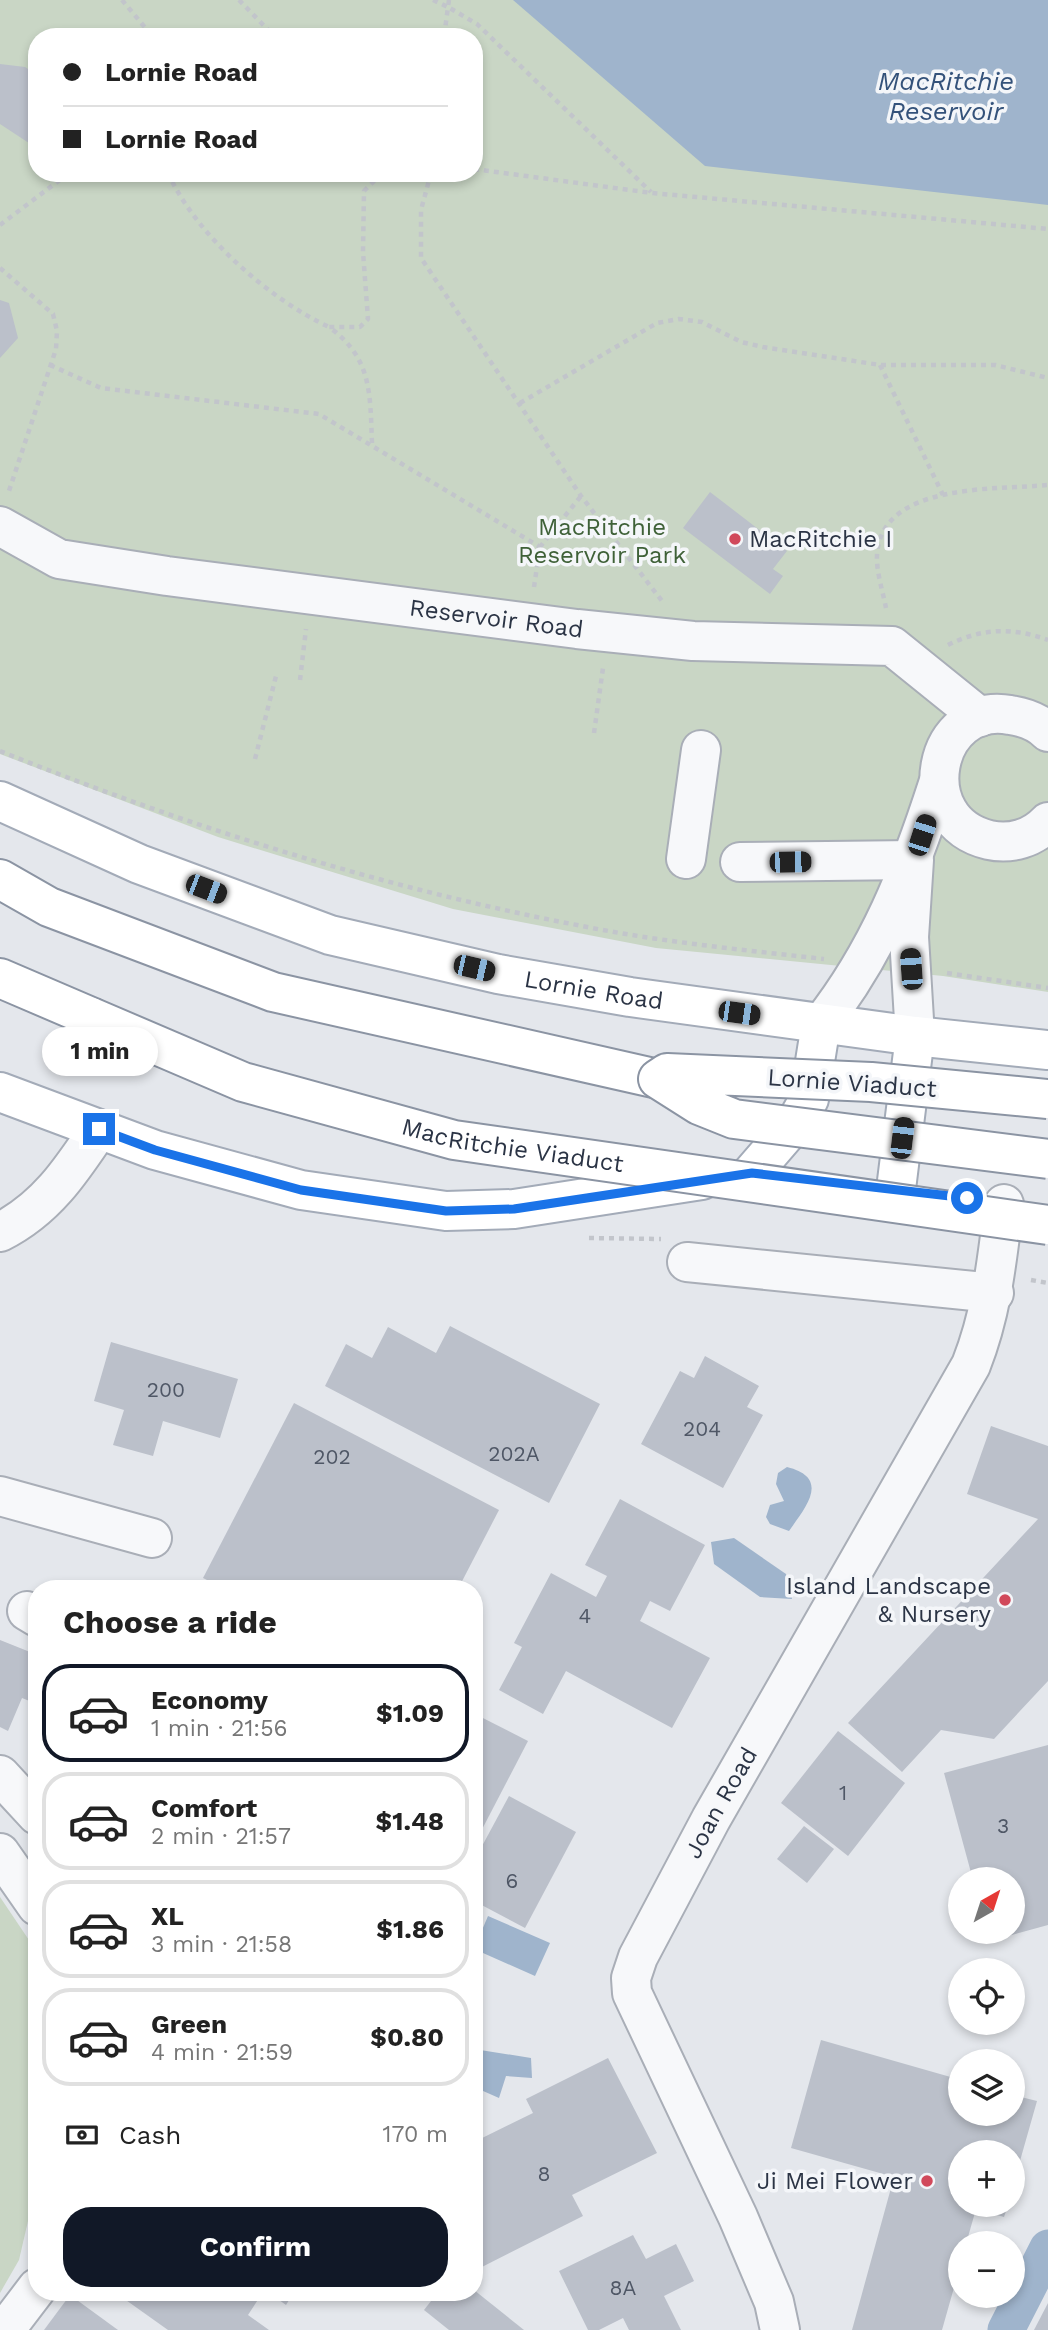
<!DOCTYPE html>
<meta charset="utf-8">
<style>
body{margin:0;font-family:"Work Sans",sans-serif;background:#f6f6f6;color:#222;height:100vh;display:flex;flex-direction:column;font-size:26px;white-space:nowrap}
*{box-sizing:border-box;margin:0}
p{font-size:23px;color:#767676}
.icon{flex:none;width:38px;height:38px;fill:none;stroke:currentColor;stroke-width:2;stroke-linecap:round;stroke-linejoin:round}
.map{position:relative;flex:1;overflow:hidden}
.side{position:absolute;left:28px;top:1580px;width:455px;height:721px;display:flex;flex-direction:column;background:#fff;border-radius:28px;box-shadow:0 4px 10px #0003}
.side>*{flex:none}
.banner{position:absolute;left:28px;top:28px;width:455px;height:154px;border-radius:28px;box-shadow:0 4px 10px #0003;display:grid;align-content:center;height:154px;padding:0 35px;background:#fff}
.needle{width:46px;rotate:39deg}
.tools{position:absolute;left:948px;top:1867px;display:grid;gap:14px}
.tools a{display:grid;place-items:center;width:77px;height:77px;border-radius:50%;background:#fff;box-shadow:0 4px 10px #0003;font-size:35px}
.end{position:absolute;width:32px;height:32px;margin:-16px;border:9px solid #1a73e8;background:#fff;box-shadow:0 0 0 4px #fff}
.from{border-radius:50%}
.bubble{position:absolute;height:49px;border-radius:24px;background:#fff;box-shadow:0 4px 10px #0003;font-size:23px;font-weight:700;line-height:49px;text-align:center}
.car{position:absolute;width:21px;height:42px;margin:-21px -10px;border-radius:9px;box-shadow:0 0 5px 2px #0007;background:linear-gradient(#222 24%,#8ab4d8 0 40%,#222 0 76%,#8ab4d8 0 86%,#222 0)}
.banner b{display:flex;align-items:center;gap:24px;height:66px;font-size:26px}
.banner b+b{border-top:2px solid #e0e0e0}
.banner i{width:18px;height:18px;background:#222}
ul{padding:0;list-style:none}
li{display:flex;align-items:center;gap:21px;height:98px;margin:0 14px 10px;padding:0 21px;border:4px solid #e0e0e0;border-radius:28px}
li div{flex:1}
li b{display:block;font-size:26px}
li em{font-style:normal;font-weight:700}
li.active{border-color:#111827}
li>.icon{width:63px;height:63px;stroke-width:1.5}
h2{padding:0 35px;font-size:32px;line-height:84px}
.pay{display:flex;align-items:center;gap:18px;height:77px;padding:0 35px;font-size:26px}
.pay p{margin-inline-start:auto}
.button{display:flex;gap:14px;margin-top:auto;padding:14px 35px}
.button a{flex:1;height:80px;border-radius:28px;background:#111827;color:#fff;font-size:28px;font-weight:700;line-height:80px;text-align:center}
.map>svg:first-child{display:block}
.green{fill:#c9d6c5;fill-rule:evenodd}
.water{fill:#9fb4cc}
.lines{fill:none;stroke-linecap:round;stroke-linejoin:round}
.canal{stroke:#9fb4cc;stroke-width:37}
.building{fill:#bbc0ca}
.minor-casing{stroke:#a9aeb7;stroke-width:42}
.major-casing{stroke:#a3abb8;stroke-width:42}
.highway-casing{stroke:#8b94a3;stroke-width:42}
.path{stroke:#c2c5cb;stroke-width:4.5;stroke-dasharray:5 5;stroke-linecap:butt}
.minor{stroke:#f7f8fa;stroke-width:38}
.major{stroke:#fff;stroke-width:38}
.highway{stroke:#fff;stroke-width:38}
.highway-bridge-casing{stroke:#8b94a3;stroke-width:42;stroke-linecap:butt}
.highway-bridge{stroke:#fff;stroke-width:38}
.route{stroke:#1a73e8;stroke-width:9}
.poi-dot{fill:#d1495b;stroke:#f4f6f9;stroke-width:2.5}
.labels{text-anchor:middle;stroke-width:7;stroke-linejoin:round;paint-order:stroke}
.number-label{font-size:21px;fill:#4f5766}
.park-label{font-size:24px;fill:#3f6138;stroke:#f4f6f9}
.poi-label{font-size:24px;fill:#2b3445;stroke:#f4f6f9;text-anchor:end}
.street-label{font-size:24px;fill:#2b3445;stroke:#f4f6f9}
.water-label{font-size:26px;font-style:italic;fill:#34527a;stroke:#f4f6f9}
</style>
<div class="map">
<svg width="1048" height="2330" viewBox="0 0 1048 2330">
<rect width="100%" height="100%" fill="#e4e7ec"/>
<g class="green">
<path d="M0,0H1048V992L943,976L656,948L453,909L218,837L0,754ZM37,37H474V173H37Z"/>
<polygon points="0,1897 37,1952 37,2182 19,2260 0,2293"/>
</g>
<g class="water">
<polygon points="513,0 1048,0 1048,205 705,166"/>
<path d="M787,1467C831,1478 806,1507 789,1531L770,1524L766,1517L770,1505L784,1501L776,1484L778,1473Z"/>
<polygon points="734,1538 786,1574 792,1599 760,1597 714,1564 711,1542"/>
<polygon points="488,1916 550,1943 535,1976 474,1949"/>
<polygon points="474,2049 531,2058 532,2078 506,2076 499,2098 474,2087"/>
</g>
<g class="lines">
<polyline class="canal" points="1006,2330 1048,2248"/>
</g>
<g class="building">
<polygon points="0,64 25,67 37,75 35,147 0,124"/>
<polygon points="0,300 9,303 18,338 0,358"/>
<polygon points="710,492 787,551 773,569 783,576 770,594 683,528"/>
<polygon points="450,1326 600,1404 549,1503 325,1386 346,1344 372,1358 388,1327 436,1353"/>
<polygon points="111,1342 238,1379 220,1438 163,1421 153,1456 113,1445 124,1410 94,1401"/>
<polygon points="705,1356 759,1386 747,1407 763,1415 723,1488 641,1444 680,1371 694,1378"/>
<polygon points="294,1403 499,1510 458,1589 225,1589 203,1578"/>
<polygon points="991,1426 1048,1446 1048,1681 994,1739 941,1730 902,1772 848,1723 1038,1519 967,1494"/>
<polygon points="620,1499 705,1545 670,1611 650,1601 640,1621 710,1658 672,1728 566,1671 543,1714 499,1690 522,1647 514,1643 551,1573 596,1597 607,1576 585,1565"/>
<polygon points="0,1640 30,1652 34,1640 37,1641 37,1704 22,1698 8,1731 0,1727"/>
<polygon points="475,1714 528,1741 477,1839 474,1838"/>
<polygon points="838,1731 905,1783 848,1856 781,1803"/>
<polygon points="1048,1745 1048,1925 990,1941 988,1932 1013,1932 1013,1880 973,1880 944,1773"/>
<polygon points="509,1796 576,1832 525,1928 474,1901 474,1861"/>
<polygon points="804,1826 834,1849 807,1883 777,1859"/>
<polygon points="821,2040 961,2080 961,2114 1013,2114 1013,2095 1037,2101 1014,2182 1013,2152 961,2152 961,2205 1008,2205 1004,2217 976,2209 966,2244 961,2244 961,2263 942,2330 852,2330 894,2177 791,2148"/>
<polygon points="608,2058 657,2153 572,2195 583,2216 474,2271 474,2142 533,2113 526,2099"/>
<polygon points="633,2235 646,2259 676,2244 694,2281 664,2296 681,2330 629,2330 623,2318 599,2330 588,2330 559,2271"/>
<polygon points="474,2290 524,2330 449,2330 424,2310 438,2292"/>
<polygon points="127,2292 263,2292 248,2315 269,2330 168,2330 123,2298"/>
<polygon points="268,2292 294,2292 286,2305"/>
<polygon points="70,2295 118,2330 44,2330"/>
<polygon points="1048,2303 1048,2330 1034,2330"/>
</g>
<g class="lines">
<defs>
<g id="minor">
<path id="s1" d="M0,526L59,559L167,576L577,629L693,641L892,646L980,717"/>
<path d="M1048,732C1037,721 1024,717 1010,715C933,701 909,821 989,840C1011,845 1033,838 1048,822"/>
<polyline points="686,859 701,750"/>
<polyline points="740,862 914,860 909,937 915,1036"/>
<path d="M821,1024C878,952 910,871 938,784"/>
<path d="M0,1232C46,1209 71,1171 99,1129"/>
<polyline points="687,1262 994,1293"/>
<polyline points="0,1496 152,1538"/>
<polyline points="27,1611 37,1617"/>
<polyline points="0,1775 37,1815"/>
<polyline points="0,1853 37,1906"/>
<polyline points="5,2330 37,2288"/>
<path id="s2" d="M780,2330L774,2302L738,2217L632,1993L631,1978L638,1957L711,1819L971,1365C992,1312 997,1260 1004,1204"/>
</g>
<g id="major">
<path id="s3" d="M0,801L139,864L330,935L498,974L630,997L915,1036L1048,1050"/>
<polyline points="0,1092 155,1150 301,1190 446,1211 514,1209 702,1180"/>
<polyline points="752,1173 796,1122 809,1099 821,1024"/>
<polyline points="896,1189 915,1036"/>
</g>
<g id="highway">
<polyline points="0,879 49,907 273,992 658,1079"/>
<polyline points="0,978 91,1017"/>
</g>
</defs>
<use href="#minor" class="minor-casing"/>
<use href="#major" class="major-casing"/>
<use href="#highway" class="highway-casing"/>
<g class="path">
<polyline points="122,0 153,37"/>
<polyline points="239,0 275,37"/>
<polyline points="433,0 448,7 444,37"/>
<polyline points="449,0 448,7 477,24 651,192"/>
<polyline points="474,169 652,193 1048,229"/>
<path d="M168,173C196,235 269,299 329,327"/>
<polyline points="431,173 421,210 421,258 581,496 662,601"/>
<polyline points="0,225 69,173"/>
<polyline points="0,268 53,314 57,331 56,349 9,491"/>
<polyline points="50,365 101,388 319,414 540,547"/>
<polyline points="880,365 943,495"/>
<polyline points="520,403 657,323 679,319 702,322 741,342 763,347 880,365 995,365 1048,378"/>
<path d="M372,443C370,393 372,358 329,327H360L368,319L363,252L364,191L382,173"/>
<polyline points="534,587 540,547 581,496"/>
<path d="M886,608C883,592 876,571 877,555C881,482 997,490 1048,485"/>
<path d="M948,645C982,628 1013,627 1048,640"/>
<polyline points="300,680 306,629"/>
<polyline points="594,733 603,668"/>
<path d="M0,751C189,827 383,888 582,926C662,942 744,950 824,959"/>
<polyline points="255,759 276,676"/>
<polyline points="947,973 1048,988"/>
<polyline points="589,1238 661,1239"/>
<polyline points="1031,1280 1048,1283"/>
</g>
<use href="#minor" class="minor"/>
<use href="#major" class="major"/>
<use href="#highway" class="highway"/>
<defs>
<g id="highway-bridge">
<path id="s4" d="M91,1017L243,1082L454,1140L1048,1225"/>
<polyline points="1048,1099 871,1082 667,1073 658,1079 699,1105 734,1119 1048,1159"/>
</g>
</defs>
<use href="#highway-bridge" class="highway-bridge-casing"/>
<use href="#highway-bridge" class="highway-bridge"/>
</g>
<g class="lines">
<polyline class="route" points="99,1129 155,1150 301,1190 446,1211 514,1209 752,1173 967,1198"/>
</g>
<g class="poi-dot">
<circle cx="735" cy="539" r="7"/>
<circle cx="1005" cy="1600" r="7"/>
<circle cx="927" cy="2181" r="7"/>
</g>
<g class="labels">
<g class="number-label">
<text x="166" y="1397">200</text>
<text x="702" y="1436">204</text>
<text x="514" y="1461">202A</text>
<text x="332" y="1464">202</text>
<text x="585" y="1623">4</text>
<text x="843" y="1800">1</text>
<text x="1003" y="1833">3</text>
<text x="512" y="1888">6</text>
<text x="544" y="2181">8</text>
<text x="623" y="2295">8A</text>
</g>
<g class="park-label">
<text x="602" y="535">MacRitchie<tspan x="602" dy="28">Reservoir Park</tspan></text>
</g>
<g class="poi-label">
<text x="749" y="547" text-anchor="start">MacRitchie I</text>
<text x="991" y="1594">Island Landscape<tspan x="991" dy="28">&amp; Nursery</tspan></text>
<text x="913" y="2189">Ji Mei Flower</text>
</g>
<g class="street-label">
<text dy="8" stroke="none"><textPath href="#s1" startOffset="509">Reservoir Road</textPath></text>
<text dy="8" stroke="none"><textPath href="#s3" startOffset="626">Lornie Road</textPath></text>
<text transform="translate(852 1083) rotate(4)" y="8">Lornie Viaduct</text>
<text dy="8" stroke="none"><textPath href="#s4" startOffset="443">MacRitchie Viaduct</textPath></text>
<text dy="8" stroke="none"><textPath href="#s2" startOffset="581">Joan Road</textPath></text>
</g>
<g class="water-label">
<text x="946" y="90">MacRitchie<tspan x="946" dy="30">Reservoir</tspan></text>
</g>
</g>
</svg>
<div class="tools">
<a><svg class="needle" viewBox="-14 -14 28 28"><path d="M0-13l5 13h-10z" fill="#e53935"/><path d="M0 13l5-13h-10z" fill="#767676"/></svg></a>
<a><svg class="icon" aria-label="locate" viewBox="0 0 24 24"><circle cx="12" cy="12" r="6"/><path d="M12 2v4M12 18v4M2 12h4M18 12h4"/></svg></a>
<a><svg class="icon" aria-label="layers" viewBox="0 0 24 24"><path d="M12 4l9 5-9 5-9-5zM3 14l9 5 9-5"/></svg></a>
<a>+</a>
<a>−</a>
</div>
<i class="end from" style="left:967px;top:1198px"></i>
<i class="end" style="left:99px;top:1129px"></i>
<div class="bubble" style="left:42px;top:1027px;width:116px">1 min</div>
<i class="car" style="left:922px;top:835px;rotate:18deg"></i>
<i class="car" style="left:790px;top:862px;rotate:89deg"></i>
<i class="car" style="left:206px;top:889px;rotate:111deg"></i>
<i class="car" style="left:474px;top:968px;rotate:103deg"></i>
<i class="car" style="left:911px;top:969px;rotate:356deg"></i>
<i class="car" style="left:739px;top:1013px;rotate:98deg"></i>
<i class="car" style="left:902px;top:1138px;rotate:7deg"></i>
<div class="banner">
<b><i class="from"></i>Lornie Road</b>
<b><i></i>Lornie Road</b>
</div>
<section class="side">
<h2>Choose a ride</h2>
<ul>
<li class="active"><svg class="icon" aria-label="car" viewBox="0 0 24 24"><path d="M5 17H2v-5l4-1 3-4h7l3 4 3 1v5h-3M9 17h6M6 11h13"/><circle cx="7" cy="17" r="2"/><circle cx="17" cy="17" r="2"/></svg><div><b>Economy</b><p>1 min · 21:56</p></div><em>$1.09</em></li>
<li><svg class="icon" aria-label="car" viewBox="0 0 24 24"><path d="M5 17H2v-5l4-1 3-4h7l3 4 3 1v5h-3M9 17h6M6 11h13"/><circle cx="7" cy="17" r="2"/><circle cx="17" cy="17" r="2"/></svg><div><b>Comfort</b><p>2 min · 21:57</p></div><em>$1.48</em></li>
<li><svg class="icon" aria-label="car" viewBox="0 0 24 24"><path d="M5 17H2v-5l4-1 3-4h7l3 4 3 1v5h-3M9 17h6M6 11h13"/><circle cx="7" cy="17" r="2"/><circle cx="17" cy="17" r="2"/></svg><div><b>XL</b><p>3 min · 21:58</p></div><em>$1.86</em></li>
<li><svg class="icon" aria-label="car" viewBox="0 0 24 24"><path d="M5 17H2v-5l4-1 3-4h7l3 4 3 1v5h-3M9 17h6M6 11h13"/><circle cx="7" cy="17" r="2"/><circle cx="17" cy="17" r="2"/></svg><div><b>Green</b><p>4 min · 21:59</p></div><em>$0.80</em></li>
</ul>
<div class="pay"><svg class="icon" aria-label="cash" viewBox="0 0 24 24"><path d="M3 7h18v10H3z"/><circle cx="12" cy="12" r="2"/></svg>Cash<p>170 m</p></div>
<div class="button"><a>Confirm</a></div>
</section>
</div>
